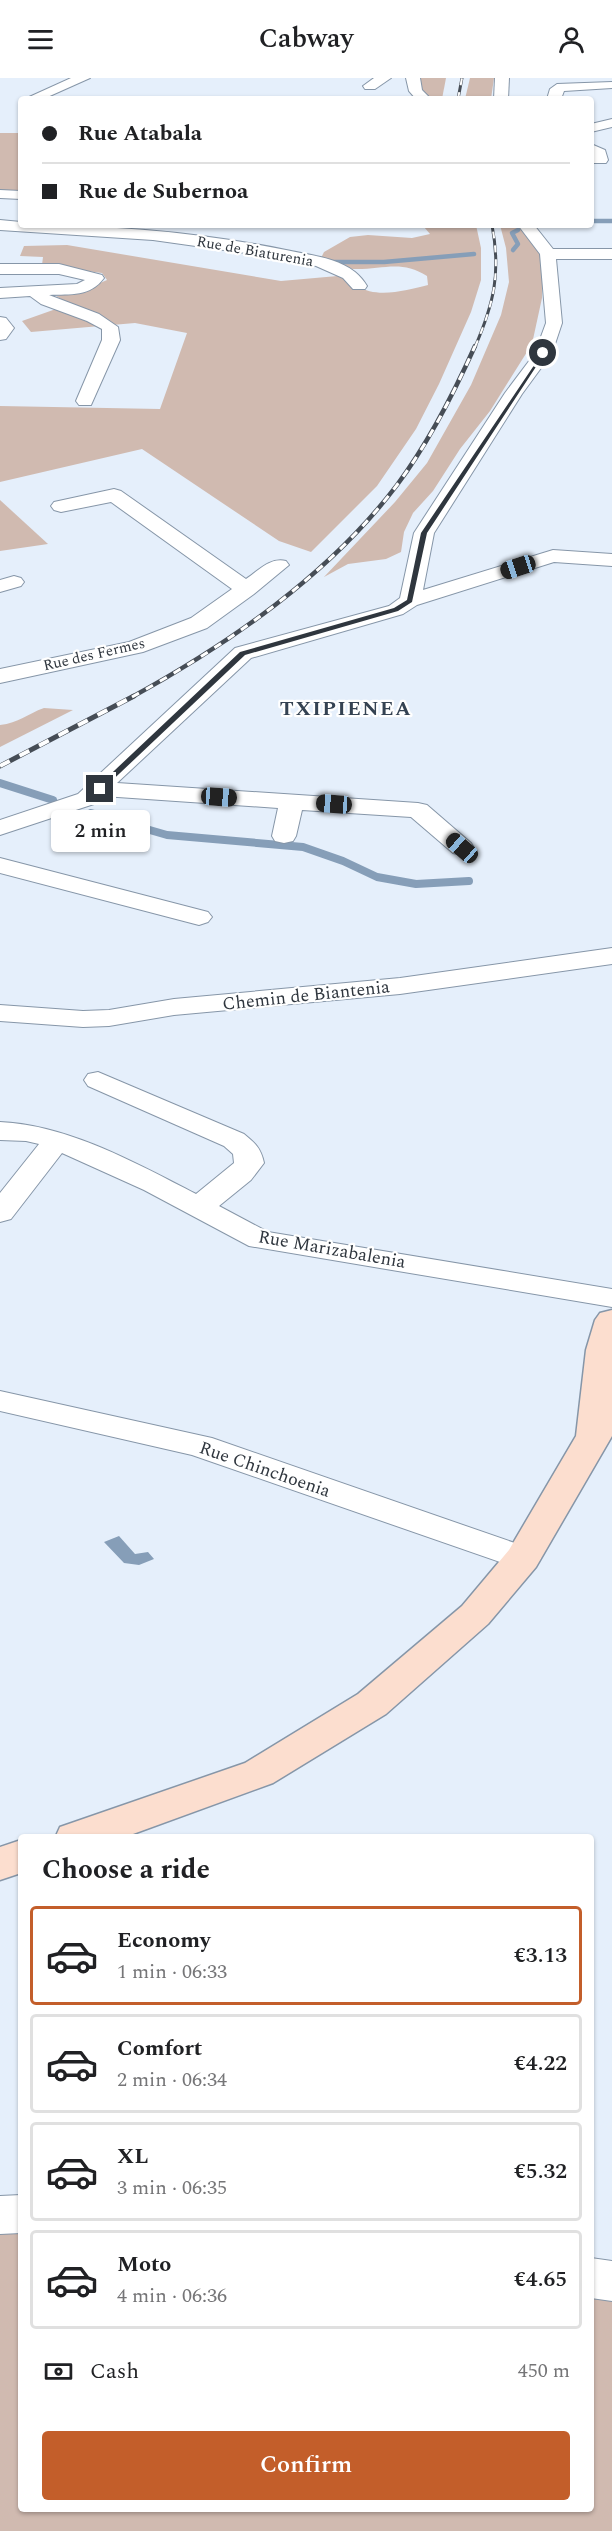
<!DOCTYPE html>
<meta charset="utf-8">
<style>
body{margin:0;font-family:Spectral,serif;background:#f6f6f6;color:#202124;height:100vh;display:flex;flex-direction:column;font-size:22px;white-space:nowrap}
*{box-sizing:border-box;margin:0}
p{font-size:20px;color:#757577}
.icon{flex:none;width:33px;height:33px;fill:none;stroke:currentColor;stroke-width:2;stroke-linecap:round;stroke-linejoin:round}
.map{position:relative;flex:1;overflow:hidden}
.sheet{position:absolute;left:18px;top:1756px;width:576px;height:678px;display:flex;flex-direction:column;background:#fff;border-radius:6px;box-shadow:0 2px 4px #0004}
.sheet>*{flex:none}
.banner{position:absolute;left:18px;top:18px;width:576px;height:132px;border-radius:6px;box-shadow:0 2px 4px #0004;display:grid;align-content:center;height:132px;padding:0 24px;background:#fff}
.end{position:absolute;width:27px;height:27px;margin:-14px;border:8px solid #2f363e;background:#fff;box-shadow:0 0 0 3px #fff}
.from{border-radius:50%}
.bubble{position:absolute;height:42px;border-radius:6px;background:#fff;box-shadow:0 2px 4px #0004;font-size:20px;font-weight:600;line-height:42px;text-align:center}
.car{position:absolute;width:18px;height:36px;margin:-18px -9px;border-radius:8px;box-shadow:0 0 4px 2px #0007;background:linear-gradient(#222 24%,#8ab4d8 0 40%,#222 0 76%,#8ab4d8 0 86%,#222 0)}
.banner b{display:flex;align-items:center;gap:21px;height:57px;font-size:22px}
.banner b+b{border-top:2px solid #e0e0e0}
.banner i{width:15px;height:15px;background:#202124}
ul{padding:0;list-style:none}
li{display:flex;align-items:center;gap:18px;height:99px;margin:0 12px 9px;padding:0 12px;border:3px solid #e0e0e0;border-radius:6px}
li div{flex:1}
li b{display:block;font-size:22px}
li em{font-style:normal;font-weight:600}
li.current{border-color:#c35e2a}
li>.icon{width:54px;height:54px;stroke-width:1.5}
h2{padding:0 24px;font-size:27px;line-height:72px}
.pay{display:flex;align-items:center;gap:15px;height:66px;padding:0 24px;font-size:22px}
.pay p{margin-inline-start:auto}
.primary-button{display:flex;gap:12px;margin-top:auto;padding:12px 24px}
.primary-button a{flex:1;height:69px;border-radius:6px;background:#c35e2a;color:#fff;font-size:24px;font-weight:600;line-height:69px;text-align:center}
header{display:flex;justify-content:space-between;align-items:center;height:78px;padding:0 24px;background:#fff;font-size:27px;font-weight:600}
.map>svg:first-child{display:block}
.green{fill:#d0bab0}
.water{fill:#869eb8}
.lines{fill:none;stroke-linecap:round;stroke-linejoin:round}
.stream-far1{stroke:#869eb8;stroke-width:4.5}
.stream{stroke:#869eb8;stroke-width:8}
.minor-casing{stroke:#8696a8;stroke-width:2}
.secondary-casing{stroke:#8696a8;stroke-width:3}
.minor{fill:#fff;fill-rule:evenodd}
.secondary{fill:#fcdecf;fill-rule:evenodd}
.rail-far2-casing{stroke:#464d56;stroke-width:3}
.rail-far1-casing{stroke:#464d56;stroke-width:4.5}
.rail-casing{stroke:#464d56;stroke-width:5}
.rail-far2{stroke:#fff;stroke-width:2;stroke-dasharray:7;stroke-linecap:butt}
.rail-far1{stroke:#fff;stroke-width:3;stroke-dasharray:8;stroke-linecap:butt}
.rail{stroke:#fff;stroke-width:4;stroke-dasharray:11;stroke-linecap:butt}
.route{fill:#2f363e}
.labels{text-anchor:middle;stroke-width:4.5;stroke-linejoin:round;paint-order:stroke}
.far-street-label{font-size:15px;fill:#2f363e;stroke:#fff}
.street-label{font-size:18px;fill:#2f363e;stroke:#fff}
.far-district-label{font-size:20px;font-weight:bold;letter-spacing:1.5px;fill:#344252;stroke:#fff}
</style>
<header><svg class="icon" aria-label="menu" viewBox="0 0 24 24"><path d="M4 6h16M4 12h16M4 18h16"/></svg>Cabway<svg class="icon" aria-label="person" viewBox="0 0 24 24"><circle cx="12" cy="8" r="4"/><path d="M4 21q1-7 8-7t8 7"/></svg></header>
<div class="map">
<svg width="612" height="2453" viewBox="0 0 612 2453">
<rect width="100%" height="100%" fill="#e5effb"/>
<g class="green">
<polygon points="416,0 446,0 442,21 424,21"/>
<polygon points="470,0 494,0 491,21 465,21"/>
<polygon points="0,55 21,55 21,117 0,116"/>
<path d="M426,147H476L481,170V202L471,234L439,306L416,351L377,408L311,474L279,463L142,371L0,404V328L160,331L187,255L135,245L31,254L22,243L70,226L56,218L86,211L107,202L102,195L42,187L43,179L20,178L24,168L67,167L281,203L349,197C352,200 355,205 358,208C376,221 408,212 428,207L427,198C401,181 382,192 353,191C343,190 331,184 321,180L324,174L350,159L368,157L412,160L430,156L424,149Z"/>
<polygon points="500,147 518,147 535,167 542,180 542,220 532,266 490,333 460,371 433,413 413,435 404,454 401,474 386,481 348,486 324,499 395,424 427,385 471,307 501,237 509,204 506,170"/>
<polygon points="0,422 48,466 0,473"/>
<path d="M44,630L73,632L0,669V647C19,645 27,636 44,630Z"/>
<polygon points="21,2136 21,2432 591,2432 591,2200 612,2203 612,2453 0,2453 0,2137"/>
</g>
<polygon class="water" points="119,1458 135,1476 148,1474 154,1481 139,1487 124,1485 104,1464"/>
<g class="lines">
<g class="stream-far1">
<polyline points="591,143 612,143"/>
<polyline points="535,148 540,147"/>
<polyline points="513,172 518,166 512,155 518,152"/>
<polyline points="327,184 384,184 474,176"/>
</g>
<g class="stream">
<polyline points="0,705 53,722"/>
<polyline points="91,735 167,757 303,769 343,783 377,799 416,806 469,803"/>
</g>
<defs>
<g id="minor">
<polygon points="71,0 90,0 43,21 27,20"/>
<polygon points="374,0 391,0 375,11 365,11 363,8"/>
<polygon points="406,0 420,0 422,12 431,21 416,21 409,13"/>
<polygon points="495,0 509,0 508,21 494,21"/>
<polygon points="612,4 612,10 564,13 561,21 547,21 550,11 557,6"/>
<polygon points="612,41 612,49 591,54 591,46"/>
<polygon points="591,66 605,72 608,82 606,85 591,85 591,77 593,77"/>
<polygon points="0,112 21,113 21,121 0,120"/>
<path d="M0,142L21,144V147C110,147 199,154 286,172C308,177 336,179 355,194C360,198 364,203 367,208L365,211H353L343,200L316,188L267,178L153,162L0,152Z"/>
<polygon points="518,147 534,147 553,171 612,171 612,181 556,181 562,245 552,275 522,316 434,455 423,512 553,472 612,476 612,488 554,484 417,527 403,536 251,580 117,705 418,725 427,727 471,765 474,770 471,775 462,777 453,775 411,739 302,732 296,758 293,763 284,765 275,763 272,758 278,730 103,718 94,726 0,757 0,742 78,716 235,570 389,528 400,520 414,455 505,315 535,275 546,245 540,176"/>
<path d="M0,186H59L102,197L104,200C90,219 71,216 49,217L99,236L118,249L120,262L91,327H79L76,323L102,262V251L87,243L41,226L30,218L0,220V210L77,206L85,202L59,196H0Z"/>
<polygon points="0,239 6,240 14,250 6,261 0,262"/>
<path d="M114,411L121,413L246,501C258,493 270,479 286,483L289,487L254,516L207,550L143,574L0,605V591L129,564L191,540L232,511L111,424L61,434L54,432L51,428L54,424Z"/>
<polygon points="14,498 21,500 24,504 21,508 0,514 0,502"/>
<polygon points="0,780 208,834 212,839 208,844 199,847 0,795"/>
<polygon points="612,870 612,886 400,916 174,937 109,948 83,949 0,943 0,927 83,933 109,932 174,921 400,900"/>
<path d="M98,994L244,1056C255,1065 261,1070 264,1085L251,1102L219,1128L268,1154L612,1211V1229L249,1168L144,1112L62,1075L11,1141L0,1144V1115L39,1066L26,1063L0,1062V1044C68,1047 136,1085 196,1116L234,1085L233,1076L224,1068L88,1008L84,1002L88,996Z"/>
<polygon points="0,1313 212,1360 535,1472 541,1480 535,1488 523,1492 192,1377 0,1333"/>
<polygon points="21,2117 21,2155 0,2156 0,2118"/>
<polygon points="591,2180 612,2183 612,2223 591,2220"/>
</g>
<g id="secondary">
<polygon points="612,1232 612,1358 536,1489 488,1546 386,1636 273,1705 122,1760 55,1760 60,1749 245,1685 358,1616 462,1528 509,1472 576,1358 586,1272 595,1242 600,1235"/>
<polygon points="21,1762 21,1795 0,1802 0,1769"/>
</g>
</defs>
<use href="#minor" class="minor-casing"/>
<use href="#secondary" class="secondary-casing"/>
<use href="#minor" class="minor"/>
<use href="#secondary" class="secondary"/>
<defs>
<g id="rail-far2">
<polyline points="458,21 462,0"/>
<path d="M475,269C494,225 501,195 492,147"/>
</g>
<path id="rail-far1" d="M132,619C230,565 329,497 397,407C429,364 453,317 475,268"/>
<polyline id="rail" points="0,688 134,618"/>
</defs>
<use href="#rail-far2" class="rail-far2-casing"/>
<use href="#rail-far1" class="rail-far1-casing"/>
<use href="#rail" class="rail-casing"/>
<use href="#rail-far2" class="rail-far2"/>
<use href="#rail-far1" class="rail-far1"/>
<use href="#rail" class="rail"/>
</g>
<polygon class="route" points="543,274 545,275 427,455 412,524 398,533 245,577 102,712 97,712 97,709 240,574 394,530 407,522 421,455"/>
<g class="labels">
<g class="far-street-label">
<text transform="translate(255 173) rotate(10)" y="5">Rue de Biaturenia</text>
<text transform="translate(94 576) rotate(-13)" y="5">Rue des Fermes</text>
</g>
<g class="street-label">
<text transform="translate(306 917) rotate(-6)" y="6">Chemin de Biantenia</text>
<text transform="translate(332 1171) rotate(10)" y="6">Rue Marizabalenia</text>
<text transform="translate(265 1391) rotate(19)" y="6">Rue Chinchoenia</text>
</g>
<g class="far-district-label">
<text x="346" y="637">TXIPIENEA</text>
</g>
</g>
</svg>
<i class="end from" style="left:543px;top:275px"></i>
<i class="end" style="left:100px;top:711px"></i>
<div class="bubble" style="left:51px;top:732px;width:99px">2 min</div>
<i class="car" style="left:518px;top:489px;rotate:252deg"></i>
<i class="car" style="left:219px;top:719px;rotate:94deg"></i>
<i class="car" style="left:334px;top:726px;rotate:274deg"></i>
<i class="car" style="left:462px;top:770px;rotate:311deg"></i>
<div class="banner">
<b><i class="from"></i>Rue Atabala</b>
<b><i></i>Rue de Subernoa</b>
</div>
<section class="sheet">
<h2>Choose a ride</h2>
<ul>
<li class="current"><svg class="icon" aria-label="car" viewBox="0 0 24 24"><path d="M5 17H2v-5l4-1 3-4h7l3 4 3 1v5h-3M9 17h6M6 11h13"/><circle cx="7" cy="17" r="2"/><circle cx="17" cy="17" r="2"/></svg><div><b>Economy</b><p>1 min · 06:33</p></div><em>€3.13</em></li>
<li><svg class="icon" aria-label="car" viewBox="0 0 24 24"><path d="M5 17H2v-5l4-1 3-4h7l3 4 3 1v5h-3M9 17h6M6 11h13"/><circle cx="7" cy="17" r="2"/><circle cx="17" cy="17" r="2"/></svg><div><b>Comfort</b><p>2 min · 06:34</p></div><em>€4.22</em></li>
<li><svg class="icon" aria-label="car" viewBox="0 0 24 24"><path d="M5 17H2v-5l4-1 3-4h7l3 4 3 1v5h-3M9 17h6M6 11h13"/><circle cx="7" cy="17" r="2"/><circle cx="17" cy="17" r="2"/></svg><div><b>XL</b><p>3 min · 06:35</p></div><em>€5.32</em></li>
<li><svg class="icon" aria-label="car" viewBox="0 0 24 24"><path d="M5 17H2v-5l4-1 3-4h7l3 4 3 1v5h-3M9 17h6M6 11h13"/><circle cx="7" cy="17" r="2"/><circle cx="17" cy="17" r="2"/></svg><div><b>Moto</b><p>4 min · 06:36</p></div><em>€4.65</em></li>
</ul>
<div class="pay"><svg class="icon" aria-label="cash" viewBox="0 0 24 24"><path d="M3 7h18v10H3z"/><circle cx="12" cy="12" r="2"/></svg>Cash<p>450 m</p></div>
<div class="primary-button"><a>Confirm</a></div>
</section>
</div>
